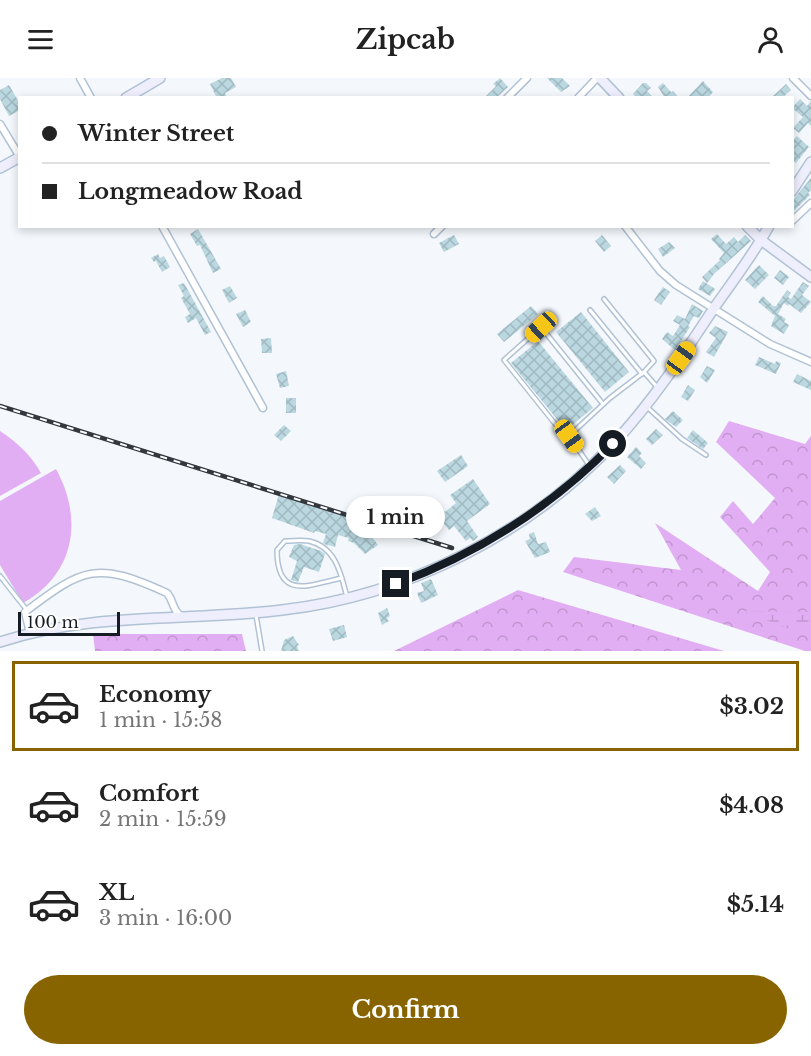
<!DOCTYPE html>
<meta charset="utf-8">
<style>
body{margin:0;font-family:"Libre Baskerville",serif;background:#f6f6f6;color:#222;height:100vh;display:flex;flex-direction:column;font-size:22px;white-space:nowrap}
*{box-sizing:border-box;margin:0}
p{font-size:20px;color:#767676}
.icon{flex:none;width:33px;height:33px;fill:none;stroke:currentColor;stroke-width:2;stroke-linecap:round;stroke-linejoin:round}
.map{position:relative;height:573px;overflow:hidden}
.panel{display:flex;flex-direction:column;background:#fff;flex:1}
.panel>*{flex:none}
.banner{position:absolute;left:18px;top:18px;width:776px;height:132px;border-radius:0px;box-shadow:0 3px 9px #0003;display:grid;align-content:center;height:132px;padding:0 24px;background:#fff}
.scale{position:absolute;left:18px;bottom:15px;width:102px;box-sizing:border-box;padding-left:6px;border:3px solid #161c23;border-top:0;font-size:16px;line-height:21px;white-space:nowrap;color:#161c23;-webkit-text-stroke:4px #fff;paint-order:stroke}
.end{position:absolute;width:27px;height:27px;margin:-14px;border:8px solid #161c23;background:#fff;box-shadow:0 0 0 3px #fff}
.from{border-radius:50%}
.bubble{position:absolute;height:42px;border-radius:21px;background:#fff;box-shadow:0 3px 9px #0003;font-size:20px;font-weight:700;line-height:42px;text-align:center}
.car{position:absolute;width:18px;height:36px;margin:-18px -9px;border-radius:8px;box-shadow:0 0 4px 2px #0007;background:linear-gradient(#f5c518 24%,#345 0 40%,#f5c518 0 76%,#345 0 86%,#f5c518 0)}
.banner b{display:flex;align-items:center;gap:21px;height:57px;font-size:22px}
.banner b+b{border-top:2px solid #e0e0e0}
.banner i{width:15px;height:15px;background:#222}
ul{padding:10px 0 0;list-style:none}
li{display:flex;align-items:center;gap:18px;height:90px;margin:0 12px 9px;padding:0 12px;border:3px solid transparent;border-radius:0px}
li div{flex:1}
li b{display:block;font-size:22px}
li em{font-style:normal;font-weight:700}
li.on{border-color:#886400}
li>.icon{width:54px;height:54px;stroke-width:1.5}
.button{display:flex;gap:12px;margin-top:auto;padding:12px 24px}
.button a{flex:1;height:69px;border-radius:36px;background:#886400;color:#fff;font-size:24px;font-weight:700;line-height:69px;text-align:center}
header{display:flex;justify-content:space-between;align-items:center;height:78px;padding:0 24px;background:#fff;font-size:27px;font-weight:700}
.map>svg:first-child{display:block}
.forest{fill:url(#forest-crowns)}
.wetland{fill:url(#wetland-marsh)}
.pitch{fill:#e2aef3}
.building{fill:url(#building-cross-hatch)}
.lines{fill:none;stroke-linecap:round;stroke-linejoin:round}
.lane-casing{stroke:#b1c2d5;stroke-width:6}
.street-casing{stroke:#b1c2d5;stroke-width:9}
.secondary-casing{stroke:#b1c2d5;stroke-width:12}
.lane{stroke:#fff;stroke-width:3}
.street{stroke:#fff;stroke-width:6}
.secondary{stroke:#eeeefc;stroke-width:9}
.rail-casing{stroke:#32383e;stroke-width:4.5}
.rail{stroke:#fff;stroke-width:2;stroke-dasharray:7;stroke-linecap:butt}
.route{stroke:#161c23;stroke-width:8}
</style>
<header><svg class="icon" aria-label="menu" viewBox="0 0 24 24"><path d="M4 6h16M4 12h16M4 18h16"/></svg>Zipcab<svg class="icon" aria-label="person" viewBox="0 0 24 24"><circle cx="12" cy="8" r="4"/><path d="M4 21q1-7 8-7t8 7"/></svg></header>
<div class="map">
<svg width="811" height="573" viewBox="0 0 811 573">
<defs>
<pattern id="forest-crowns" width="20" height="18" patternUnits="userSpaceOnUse" patternTransform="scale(1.5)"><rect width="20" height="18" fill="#e2aef3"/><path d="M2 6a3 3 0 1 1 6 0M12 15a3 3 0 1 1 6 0" fill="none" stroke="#c195d0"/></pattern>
<pattern id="wetland-marsh" width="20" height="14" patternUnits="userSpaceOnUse" patternTransform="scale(1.5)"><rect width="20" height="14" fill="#e2aef3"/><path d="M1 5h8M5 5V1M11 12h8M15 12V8" fill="none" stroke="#c195d0"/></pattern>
<pattern id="building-cross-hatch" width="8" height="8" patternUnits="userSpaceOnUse" patternTransform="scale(1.5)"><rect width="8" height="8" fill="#bbd8e1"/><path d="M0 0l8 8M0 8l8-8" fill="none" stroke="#a0b9c1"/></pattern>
</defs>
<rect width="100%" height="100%" fill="#f4f8fc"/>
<g class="forest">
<polygon points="729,343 805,366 811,358 811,573 805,573 563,494 574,479 681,492 655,445 758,513 770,494 720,439 733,423 753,446 775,420 716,364"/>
<polygon points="518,512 724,573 394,573"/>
<polygon points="93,556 242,556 246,573 95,573"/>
</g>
<polygon class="wetland" points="742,533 811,534 811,559"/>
<g class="pitch">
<path d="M0,353C17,364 31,377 41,395L0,418Z"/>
<path d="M56,391C83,440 76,495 23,525L0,487V423Z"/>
</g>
<g class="building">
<polygon points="222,0 231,0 236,9 225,15 227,20 217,20 210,6"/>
<polygon points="500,0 508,9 496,20 484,20 496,8 493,6"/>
<polygon points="547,0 562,0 570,8 561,14"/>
<polygon points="703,3 713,14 708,20 687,20"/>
<polygon points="643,5 646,5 651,10 647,13 654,20 637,20 633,16"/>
<polygon points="663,5 671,14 673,13 679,20 665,20 658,9"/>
<polygon points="786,6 791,12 782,20 771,20"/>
<polygon points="9,7 20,26 20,32 9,38 0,21 0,12"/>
<polygon points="800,21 807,28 811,23 811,48 808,45 799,55 793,50 803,39 792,30"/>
<polygon points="797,58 809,69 796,85 792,82 792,63"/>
<polygon points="811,100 811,112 808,115 810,117 792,135 792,123"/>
<polygon points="198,151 221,191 213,195 200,167 197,168 190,156"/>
<polygon points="717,156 726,166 734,159 738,164 745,157 751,163 714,196 707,205 702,199 720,182 719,181 724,175 711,161"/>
<polygon points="454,157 459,166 444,174 439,165"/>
<polygon points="602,157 611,168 604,174 595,163"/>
<polygon points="669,164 675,170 663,179 658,171"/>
<polygon points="158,176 160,180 164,178 170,189 162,194 156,183 154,184 151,180"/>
<polygon points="759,187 769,197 755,211 745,202"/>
<polygon points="780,192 789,199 783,207 774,200"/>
<polygon points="703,203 715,211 710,218 698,211"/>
<polygon points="803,204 809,208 802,217 811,224 801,235 789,226 788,228 784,225 778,236 786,241 784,244 789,247 784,256 771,248 775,238 758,224 763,218 773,228 776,228 787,212 791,215 788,219 791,221"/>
<polygon points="184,205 211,254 205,257 196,240 188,245 185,239 190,236 181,220 184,218 178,207"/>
<polygon points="230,208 237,220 229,225 222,212"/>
<polygon points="663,209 670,214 661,227 654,222"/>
<polygon points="692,226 703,233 699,240 694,238 688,248 690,249 675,272 662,261 667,254 673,258 680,247 673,243 677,237 685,241"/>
<polygon points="531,228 538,236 504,264 497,256"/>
<polygon points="245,232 251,244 243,249 236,236"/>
<polygon points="581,234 629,294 605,314 556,254"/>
<polygon points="715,248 728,254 714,279 706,274 716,260 709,255"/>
<polygon points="271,260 272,275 262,275 261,261"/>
<polygon points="538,263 593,330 566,352 511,285"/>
<polygon points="759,279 775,286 776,283 781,285 776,296 755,287"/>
<polygon points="707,288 715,292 707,305 700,299"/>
<polygon points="286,293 289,308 280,310 276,296"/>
<polygon points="797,296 811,303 811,312 793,304"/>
<polygon points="688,307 695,312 688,323 681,319"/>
<rect x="286" y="320" width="10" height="15"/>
<polygon points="673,333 683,342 676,349 665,341"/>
<polygon points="284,347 291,353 281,363 274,357"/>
<polygon points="656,351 663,357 652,367 646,361"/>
<polygon points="693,352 708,365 703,371 687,360"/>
<polygon points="636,369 642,375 639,378 646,385 641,391 627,379"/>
<polygon points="461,377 468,388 445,404 437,393"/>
<polygon points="620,387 626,393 614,406 607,399"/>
<polygon points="473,401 490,426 467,443 478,459 473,463 470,460 466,463 454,448 449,452 435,435 442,430 445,434 456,425 450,417"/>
<polygon points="279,416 366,443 372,447 369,455 378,467 365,476 354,465 348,463 349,460 338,457 335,469 328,467 328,468 323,465 326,456 315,453 314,455 272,440"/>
<polygon points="595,429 601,438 592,443 585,436"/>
<polygon points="534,454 538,466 546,464 550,474 535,480 525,463 530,461 529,456"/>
<polygon points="300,466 321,473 325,476 319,494 304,489 298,504 291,502 297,483 289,479 294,467"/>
<polygon points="431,501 438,517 421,525 417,515 424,513 421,505"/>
<polygon points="387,530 390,538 387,540 389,543 382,547 378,535"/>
<polygon points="344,547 347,559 333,563 329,551"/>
<polygon points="293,558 299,567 297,568 299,573 281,573 284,562"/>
</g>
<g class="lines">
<defs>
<g id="lane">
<polyline points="604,221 654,283 644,294"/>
<polyline points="590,232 642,296"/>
<polyline points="647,329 682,361 706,377"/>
<polyline points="569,358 564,357 504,282 541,249 603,326"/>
<polyline points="589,387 569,358 610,320 644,294 658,310"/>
<polyline points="0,498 26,531"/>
<path d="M342,500C309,507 277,523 277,472L285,463C293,463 302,462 309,463C336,469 341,496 347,519"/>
<polyline points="256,537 262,573"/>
</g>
<g id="street">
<polyline points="80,0 91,20"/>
<polyline points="793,0 811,18"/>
<polyline points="507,20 527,0"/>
<polyline points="578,20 597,0"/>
<polyline points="0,46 20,79"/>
<polyline points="792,143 811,125"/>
<polyline points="162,148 263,330"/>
<polyline points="625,148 660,193 676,207 770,266 811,284"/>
<polyline points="434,156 442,148"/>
<path d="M30,555L25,534C84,489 97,483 167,515C174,523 172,532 181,538"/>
</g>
<g id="secondary">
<polyline points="600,0 619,20"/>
<polyline points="126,20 160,0"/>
<polyline points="0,90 20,79"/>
<polyline points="792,113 811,84"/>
<polyline points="747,148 761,162 811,199"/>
<path d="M0,564C96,533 185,544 282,532C406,518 529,456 614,365C653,323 683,277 714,230C733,203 753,177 769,148"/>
</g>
</defs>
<use href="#lane" class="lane-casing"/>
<use href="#street" class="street-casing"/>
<use href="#secondary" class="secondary-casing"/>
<use href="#lane" class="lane"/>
<use href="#street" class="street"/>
<use href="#secondary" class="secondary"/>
<defs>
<polyline id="rail" points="0,328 452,470"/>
</defs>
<use href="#rail" class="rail-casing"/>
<use href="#rail" class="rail"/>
</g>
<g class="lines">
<path class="route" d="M396,506C477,476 552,428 613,366"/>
</g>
</svg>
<div class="scale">100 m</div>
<i class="end from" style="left:613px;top:366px"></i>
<i class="end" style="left:396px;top:506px"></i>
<div class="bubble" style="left:346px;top:418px;width:99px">1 min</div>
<i class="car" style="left:541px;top:249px;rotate:227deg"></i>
<i class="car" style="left:681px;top:280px;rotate:36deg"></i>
<i class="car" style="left:569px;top:358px;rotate:144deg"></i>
<div class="banner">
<b><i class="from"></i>Winter Street</b>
<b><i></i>Longmeadow Road</b>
</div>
</div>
<section class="panel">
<ul>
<li class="on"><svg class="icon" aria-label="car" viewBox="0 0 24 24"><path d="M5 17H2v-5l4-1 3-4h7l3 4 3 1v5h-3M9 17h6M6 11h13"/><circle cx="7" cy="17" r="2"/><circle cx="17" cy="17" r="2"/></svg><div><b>Economy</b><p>1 min · 15:58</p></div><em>$3.02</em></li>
<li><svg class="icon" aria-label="car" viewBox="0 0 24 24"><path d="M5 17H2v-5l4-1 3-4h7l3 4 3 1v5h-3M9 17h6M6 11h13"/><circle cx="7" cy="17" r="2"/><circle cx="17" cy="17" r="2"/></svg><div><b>Comfort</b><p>2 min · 15:59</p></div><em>$4.08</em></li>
<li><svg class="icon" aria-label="car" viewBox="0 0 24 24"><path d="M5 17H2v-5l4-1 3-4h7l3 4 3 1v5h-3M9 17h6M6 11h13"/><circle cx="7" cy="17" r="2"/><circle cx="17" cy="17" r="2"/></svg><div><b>XL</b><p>3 min · 16:00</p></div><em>$5.14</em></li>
</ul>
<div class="button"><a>Confirm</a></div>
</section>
